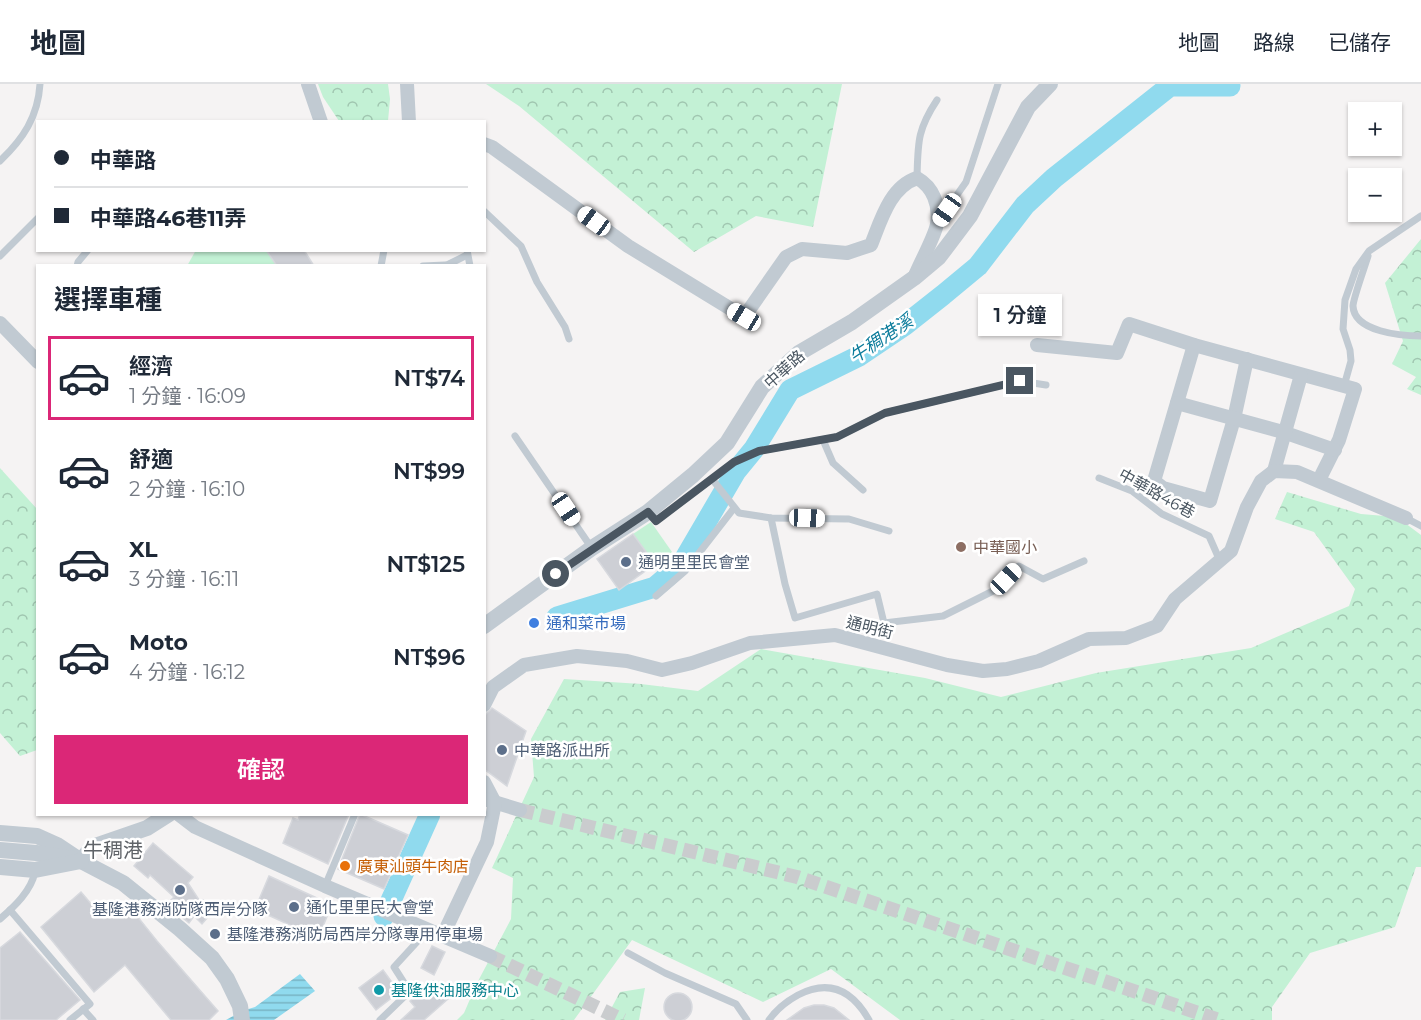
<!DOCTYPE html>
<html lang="zh-TW">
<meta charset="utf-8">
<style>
body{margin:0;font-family:Montserrat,"Noto Sans TC",sans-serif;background:#f6f6f7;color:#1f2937;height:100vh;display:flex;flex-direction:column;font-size:22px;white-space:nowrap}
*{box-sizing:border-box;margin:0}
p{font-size:20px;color:#747a83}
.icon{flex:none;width:33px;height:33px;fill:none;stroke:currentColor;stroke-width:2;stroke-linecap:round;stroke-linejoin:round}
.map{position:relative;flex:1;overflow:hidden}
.sheet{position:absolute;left:36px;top:180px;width:450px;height:552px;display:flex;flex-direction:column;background:#fff;border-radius:0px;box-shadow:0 2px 4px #0004}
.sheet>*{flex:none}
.banner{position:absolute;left:36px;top:36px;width:450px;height:132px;border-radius:0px;box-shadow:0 2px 4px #0004;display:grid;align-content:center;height:132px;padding:0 18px;background:#fff}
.controls{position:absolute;left:1348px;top:18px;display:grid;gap:12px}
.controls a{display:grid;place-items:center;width:54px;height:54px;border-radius:0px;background:#fff;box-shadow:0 2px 4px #0004;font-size:30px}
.end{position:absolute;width:27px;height:27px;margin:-14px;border:8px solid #4a5661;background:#fff;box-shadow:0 0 0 3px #fff}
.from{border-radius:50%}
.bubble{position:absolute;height:42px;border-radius:0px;background:#fff;box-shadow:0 2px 4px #0004;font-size:20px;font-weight:600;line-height:42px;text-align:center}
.car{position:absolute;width:18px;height:36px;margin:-18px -9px;border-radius:8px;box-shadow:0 0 4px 2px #0007;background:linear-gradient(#fff 24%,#345 0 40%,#fff 0 76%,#345 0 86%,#fff 0)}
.banner b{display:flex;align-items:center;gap:21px;height:57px;font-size:22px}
.banner b+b{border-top:2px solid #e0e1e3}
.banner i{width:15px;height:15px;background:#1f2937}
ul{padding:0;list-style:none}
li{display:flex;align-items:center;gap:18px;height:84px;margin:0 12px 9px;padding:0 6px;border:3px solid transparent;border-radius:0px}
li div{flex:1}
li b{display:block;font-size:22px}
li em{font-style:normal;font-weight:600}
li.active{border-color:#db2777}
li>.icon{width:54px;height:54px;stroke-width:1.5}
h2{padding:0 18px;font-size:27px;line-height:72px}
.cta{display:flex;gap:12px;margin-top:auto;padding:12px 18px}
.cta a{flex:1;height:69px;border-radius:0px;background:#db2777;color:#fff;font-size:24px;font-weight:600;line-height:69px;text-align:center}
header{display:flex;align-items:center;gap:36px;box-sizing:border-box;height:84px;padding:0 30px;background:#fff;border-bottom:2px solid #e0e1e3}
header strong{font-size:28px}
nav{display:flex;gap:33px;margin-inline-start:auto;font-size:21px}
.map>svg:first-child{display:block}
.grass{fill:#c3f1d5}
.forest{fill:url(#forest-crowns)}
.water{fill:url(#water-rules)}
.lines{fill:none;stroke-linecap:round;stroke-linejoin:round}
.river{stroke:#90daee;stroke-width:21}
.building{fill:#cdcfd5;stroke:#d7d9de;stroke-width:1.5}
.minor-tunnel{stroke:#caccce;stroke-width:14;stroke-dasharray:14 7;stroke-linecap:butt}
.service{stroke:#c1cad2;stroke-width:7}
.minor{stroke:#c1cad2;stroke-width:14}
.tertiary{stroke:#c1cad2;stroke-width:16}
.route{stroke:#4a5661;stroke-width:8}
.education-dot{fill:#8d6e63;stroke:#fff;stroke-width:2}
.service-dot{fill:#5c6f8a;stroke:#fff;stroke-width:2}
.shop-dot{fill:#3f7fe0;stroke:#fff;stroke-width:2}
.food-dot{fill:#e8710a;stroke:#fff;stroke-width:2}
.culture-dot{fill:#0f9aa8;stroke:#fff;stroke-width:2}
.labels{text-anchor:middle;stroke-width:5;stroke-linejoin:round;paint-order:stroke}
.street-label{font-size:16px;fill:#4a5661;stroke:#fff}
.education-label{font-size:16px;fill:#785e54;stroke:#fff;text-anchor:start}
.service-label{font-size:16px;fill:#4e5e75;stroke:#fff;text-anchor:start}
.shop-label{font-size:16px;fill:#366cbe;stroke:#fff;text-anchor:start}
.food-label{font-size:16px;fill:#c56008;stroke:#fff;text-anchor:start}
.culture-label{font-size:16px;fill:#0d838f;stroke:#fff;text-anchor:start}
.water-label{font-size:18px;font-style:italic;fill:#0c7c9b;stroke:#fff}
.quarter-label{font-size:20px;fill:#5f6368;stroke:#fff}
</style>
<header>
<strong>地圖</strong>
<nav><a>地圖</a><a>路線</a><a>已儲存</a></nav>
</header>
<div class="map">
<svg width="1421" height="936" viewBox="0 0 1421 936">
<defs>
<pattern id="forest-crowns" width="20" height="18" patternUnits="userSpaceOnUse" patternTransform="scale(1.5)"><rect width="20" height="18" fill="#c3f1d5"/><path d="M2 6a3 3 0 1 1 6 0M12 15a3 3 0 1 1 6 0" fill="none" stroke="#a0c6b0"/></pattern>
<pattern id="water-rules" width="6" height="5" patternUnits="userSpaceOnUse" patternTransform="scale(1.5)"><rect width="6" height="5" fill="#90daee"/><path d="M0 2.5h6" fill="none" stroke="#78b4c4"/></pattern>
</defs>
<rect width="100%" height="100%" fill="#f5f3f3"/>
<g class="grass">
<polygon points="196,166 267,167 278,182 187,182"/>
<polygon points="651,438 672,468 655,480 633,450"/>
</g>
<g class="forest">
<polygon points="318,0 388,0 390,15 388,37 339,37 323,13"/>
<polygon points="486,0 842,0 813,143 756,132 694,168 519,22"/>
<polygon points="1421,155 1421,311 1407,305 1416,293 1392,280 1403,257 1385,199"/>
<polygon points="0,384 37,425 37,666 20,672 0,649"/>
<polygon points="1287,408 1361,430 1397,433 1421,451 1421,783 1416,783 1395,843 1310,869 1272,923 1272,936 900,936 831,885 763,918 632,856 574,936 457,936 464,929 477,899 511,835 513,794 492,784 534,693 531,655 564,595 641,600 698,607 761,565 925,594 1001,613 1096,589 1251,564 1349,522 1355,505 1314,448 1275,435"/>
<polygon points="645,904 639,936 605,936 620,908"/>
</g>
<polygon class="water" points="300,890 315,907 274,936 226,936 242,927 255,923"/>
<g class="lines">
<g class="river">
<polyline points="557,533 655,503 669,491 684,476 736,387 754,365 790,306 859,272 905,241 943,211 978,182 1025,121 1054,94 1170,2 1230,2"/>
<polyline points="384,832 430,730"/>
</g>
</g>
<g class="building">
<polygon points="266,166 304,166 314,182 277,182"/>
<polygon points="633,450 655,480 619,506 597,475"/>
<polygon points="492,624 526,647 507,702 484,685 484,632"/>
<polygon points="300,730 349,730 328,780 283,759 293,734 298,736"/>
<polygon points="360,730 408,751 384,805 338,785"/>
<polygon points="153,759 193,793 188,799 201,819 203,816 214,826 202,840 194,832 189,839 178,830 167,820 174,813 150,791 148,794 134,782"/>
<polygon points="269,792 332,821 318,854 255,825"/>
<polygon points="81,808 104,835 125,817 157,857 218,927 209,936 171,936 125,881 94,908 41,843"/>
<polygon points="20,848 80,916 56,936 0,936 0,864"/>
<polygon points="432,862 445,868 434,891 421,884"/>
<polygon points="383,886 399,908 376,926 359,904"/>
<polygon points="433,897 448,915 424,936 401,936 415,923 410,917"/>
<circle cx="678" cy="923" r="14"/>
<polygon points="814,921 824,921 834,924 849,936 787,936 804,924"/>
</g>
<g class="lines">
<g class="minor-tunnel">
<polyline points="520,726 797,793 1219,936"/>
<polyline points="490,872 623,936"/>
</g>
<g class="service">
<path d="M0,77C23,55 38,33 40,0"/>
<path d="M917,94C918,59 917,46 937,16"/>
<polyline points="484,127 521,162 537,198 565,243 569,255"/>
<polyline points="940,135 966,98 998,0"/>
<polyline points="467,166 470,182"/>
<polyline points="0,172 38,134"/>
<path d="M1368,172C1365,182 1353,215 1353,222C1354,248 1402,252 1421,252"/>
<polyline points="77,182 78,178 88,166"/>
<polyline points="381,182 384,166"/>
<polyline points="423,182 445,181"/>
<polyline points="445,182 467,171"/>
<polyline points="1344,302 1351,277 1350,266 1343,245 1345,216 1356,185 1369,167 1421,132"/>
<polyline points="515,352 591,463"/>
<polyline points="823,356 833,379 863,406"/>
<polyline points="1099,394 1132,407 1162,430 1209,452 1220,477"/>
<polyline points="712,395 734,378 759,367 837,353 885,329 1020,297 1046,301"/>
<polyline points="648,428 656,437 712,395 739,429 771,434 849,435 889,447"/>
<polyline points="771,434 785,500 795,534 877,510 884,539 943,532 993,507 1019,482 1043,495 1084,477"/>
<polyline points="1406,434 1421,442"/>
<polyline points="656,512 685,487 734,424"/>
<polyline points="325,802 355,730"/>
<polyline points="10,826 90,920 70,936"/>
<path d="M0,835C15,822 31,807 35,788"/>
<polyline points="628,869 665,889 736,920 747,936"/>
<polyline points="83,925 93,936"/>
<polyline points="380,936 407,910 408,905 394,883 428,846"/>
<path d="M769,936C776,926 787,917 798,911C829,895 852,906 869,936"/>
</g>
<g class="minor">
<polyline points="308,0 321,38"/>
<polyline points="407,0 409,38"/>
<path d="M484,60L492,63L628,162L744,233L786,173L802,165L847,169L871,161C881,136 890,103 917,94C933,103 940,121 937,140C935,152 919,181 914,194"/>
<polyline points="0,239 38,278"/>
<polyline points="1037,261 1117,269 1129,240 1194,261 1355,305 1339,356 1319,396"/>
<polyline points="1194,261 1154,397 1163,404 1210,417 1234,335 1247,275"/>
<polyline points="1177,319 1283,348 1335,366"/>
<polyline points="1274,387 1301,291"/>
<polyline points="484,621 493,603 524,581 577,572 627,577 662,586 692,579 750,559 835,551 947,581 983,587 1007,585 1039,577 1089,555 1126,554 1157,542 1175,515 1231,467 1247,423 1261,397 1274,387 1297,388 1406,434"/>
<polyline points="484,698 495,719"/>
<polyline points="484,715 520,726"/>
<polyline points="178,730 195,743 325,802 490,872"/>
<polyline points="443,851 487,758 495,719"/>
</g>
<g class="tertiary">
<polyline points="484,542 592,464 648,428 693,391 727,359 762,303 799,269 852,238 914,194 939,173 970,132 1028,23 1050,0"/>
<polyline points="0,749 37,752 57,761 81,777 123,799 180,845 212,874 227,895 240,922 242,936"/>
<polyline points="0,766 36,769 73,775"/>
<polyline points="81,777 92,763 147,744 169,730"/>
<polyline points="0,783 35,786 81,777"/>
</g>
</g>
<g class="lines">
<polyline class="route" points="556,490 648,428 656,437 734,378 759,367 837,353 885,329 1020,297"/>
</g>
<circle class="education-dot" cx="961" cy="463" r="6"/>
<g class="service-dot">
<circle cx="626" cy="478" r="6"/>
<circle cx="502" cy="666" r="6"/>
<circle cx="180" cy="806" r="6"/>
<circle cx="294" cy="823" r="6"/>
<circle cx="215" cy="850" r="6"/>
</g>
<circle class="shop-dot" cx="534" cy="539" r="6"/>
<circle class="food-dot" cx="345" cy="782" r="6"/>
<circle class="culture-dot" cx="379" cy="906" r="6"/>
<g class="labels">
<g class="street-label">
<text transform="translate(784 285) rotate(-42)" y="6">中華路</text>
<text transform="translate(1157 409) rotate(29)" y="6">中華路46巷</text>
<text transform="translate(870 543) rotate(14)" y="6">通明街</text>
</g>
<g class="education-label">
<text x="973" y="469">中華國小</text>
</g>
<g class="service-label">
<text x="638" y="484">通明里里民會堂</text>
<text x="514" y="672">中華路派出所</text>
<text x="306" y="829">通化里里民大會堂</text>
<text x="180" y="831" text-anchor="middle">基隆港務消防隊西岸分隊</text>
<text x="227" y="856">基隆港務消防局西岸分隊專用停車場</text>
</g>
<g class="shop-label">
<text x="546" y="545">通和菜市場</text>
</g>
<g class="food-label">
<text x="357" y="788">廣東汕頭牛肉店</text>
</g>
<g class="culture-label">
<text x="391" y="912">基隆供油服務中心</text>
</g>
<g class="water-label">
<text transform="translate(881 255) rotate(-34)" y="6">牛稠港溪</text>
</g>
<g class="quarter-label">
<text x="113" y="773">牛稠港</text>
</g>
</g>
</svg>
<div class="controls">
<a>+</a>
<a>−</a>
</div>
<i class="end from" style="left:556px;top:490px"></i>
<i class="end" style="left:1020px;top:297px"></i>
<div class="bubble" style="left:978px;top:210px;width:84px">1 分鐘</div>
<i class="car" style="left:947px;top:126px;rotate:215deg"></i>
<i class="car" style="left:594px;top:137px;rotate:306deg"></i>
<i class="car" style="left:744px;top:233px;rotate:301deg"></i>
<i class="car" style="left:566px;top:425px;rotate:146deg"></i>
<i class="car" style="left:807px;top:434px;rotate:92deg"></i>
<i class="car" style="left:1006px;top:495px;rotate:44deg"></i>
<div class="banner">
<b><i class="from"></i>中華路</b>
<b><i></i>中華路46巷11弄</b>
</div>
<section class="sheet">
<h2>選擇車種</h2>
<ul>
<li class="active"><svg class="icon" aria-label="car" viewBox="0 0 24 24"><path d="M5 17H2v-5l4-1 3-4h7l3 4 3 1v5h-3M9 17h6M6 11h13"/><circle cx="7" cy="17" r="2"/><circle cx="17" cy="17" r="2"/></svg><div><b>經濟</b><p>1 分鐘 · 16:09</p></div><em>NT$74</em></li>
<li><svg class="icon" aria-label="car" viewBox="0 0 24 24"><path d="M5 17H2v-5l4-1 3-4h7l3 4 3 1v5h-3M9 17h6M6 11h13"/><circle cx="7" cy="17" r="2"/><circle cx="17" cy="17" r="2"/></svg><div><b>舒適</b><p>2 分鐘 · 16:10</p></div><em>NT$99</em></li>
<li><svg class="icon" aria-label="car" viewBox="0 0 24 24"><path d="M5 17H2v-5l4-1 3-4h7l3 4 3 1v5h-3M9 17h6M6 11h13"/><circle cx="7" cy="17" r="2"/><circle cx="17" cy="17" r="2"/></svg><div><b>XL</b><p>3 分鐘 · 16:11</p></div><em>NT$125</em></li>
<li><svg class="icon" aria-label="car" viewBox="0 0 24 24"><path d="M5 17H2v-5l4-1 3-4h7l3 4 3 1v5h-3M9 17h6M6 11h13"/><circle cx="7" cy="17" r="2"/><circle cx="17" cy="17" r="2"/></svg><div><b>Moto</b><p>4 分鐘 · 16:12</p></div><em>NT$96</em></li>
</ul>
<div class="cta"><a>確認</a></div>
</section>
</div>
